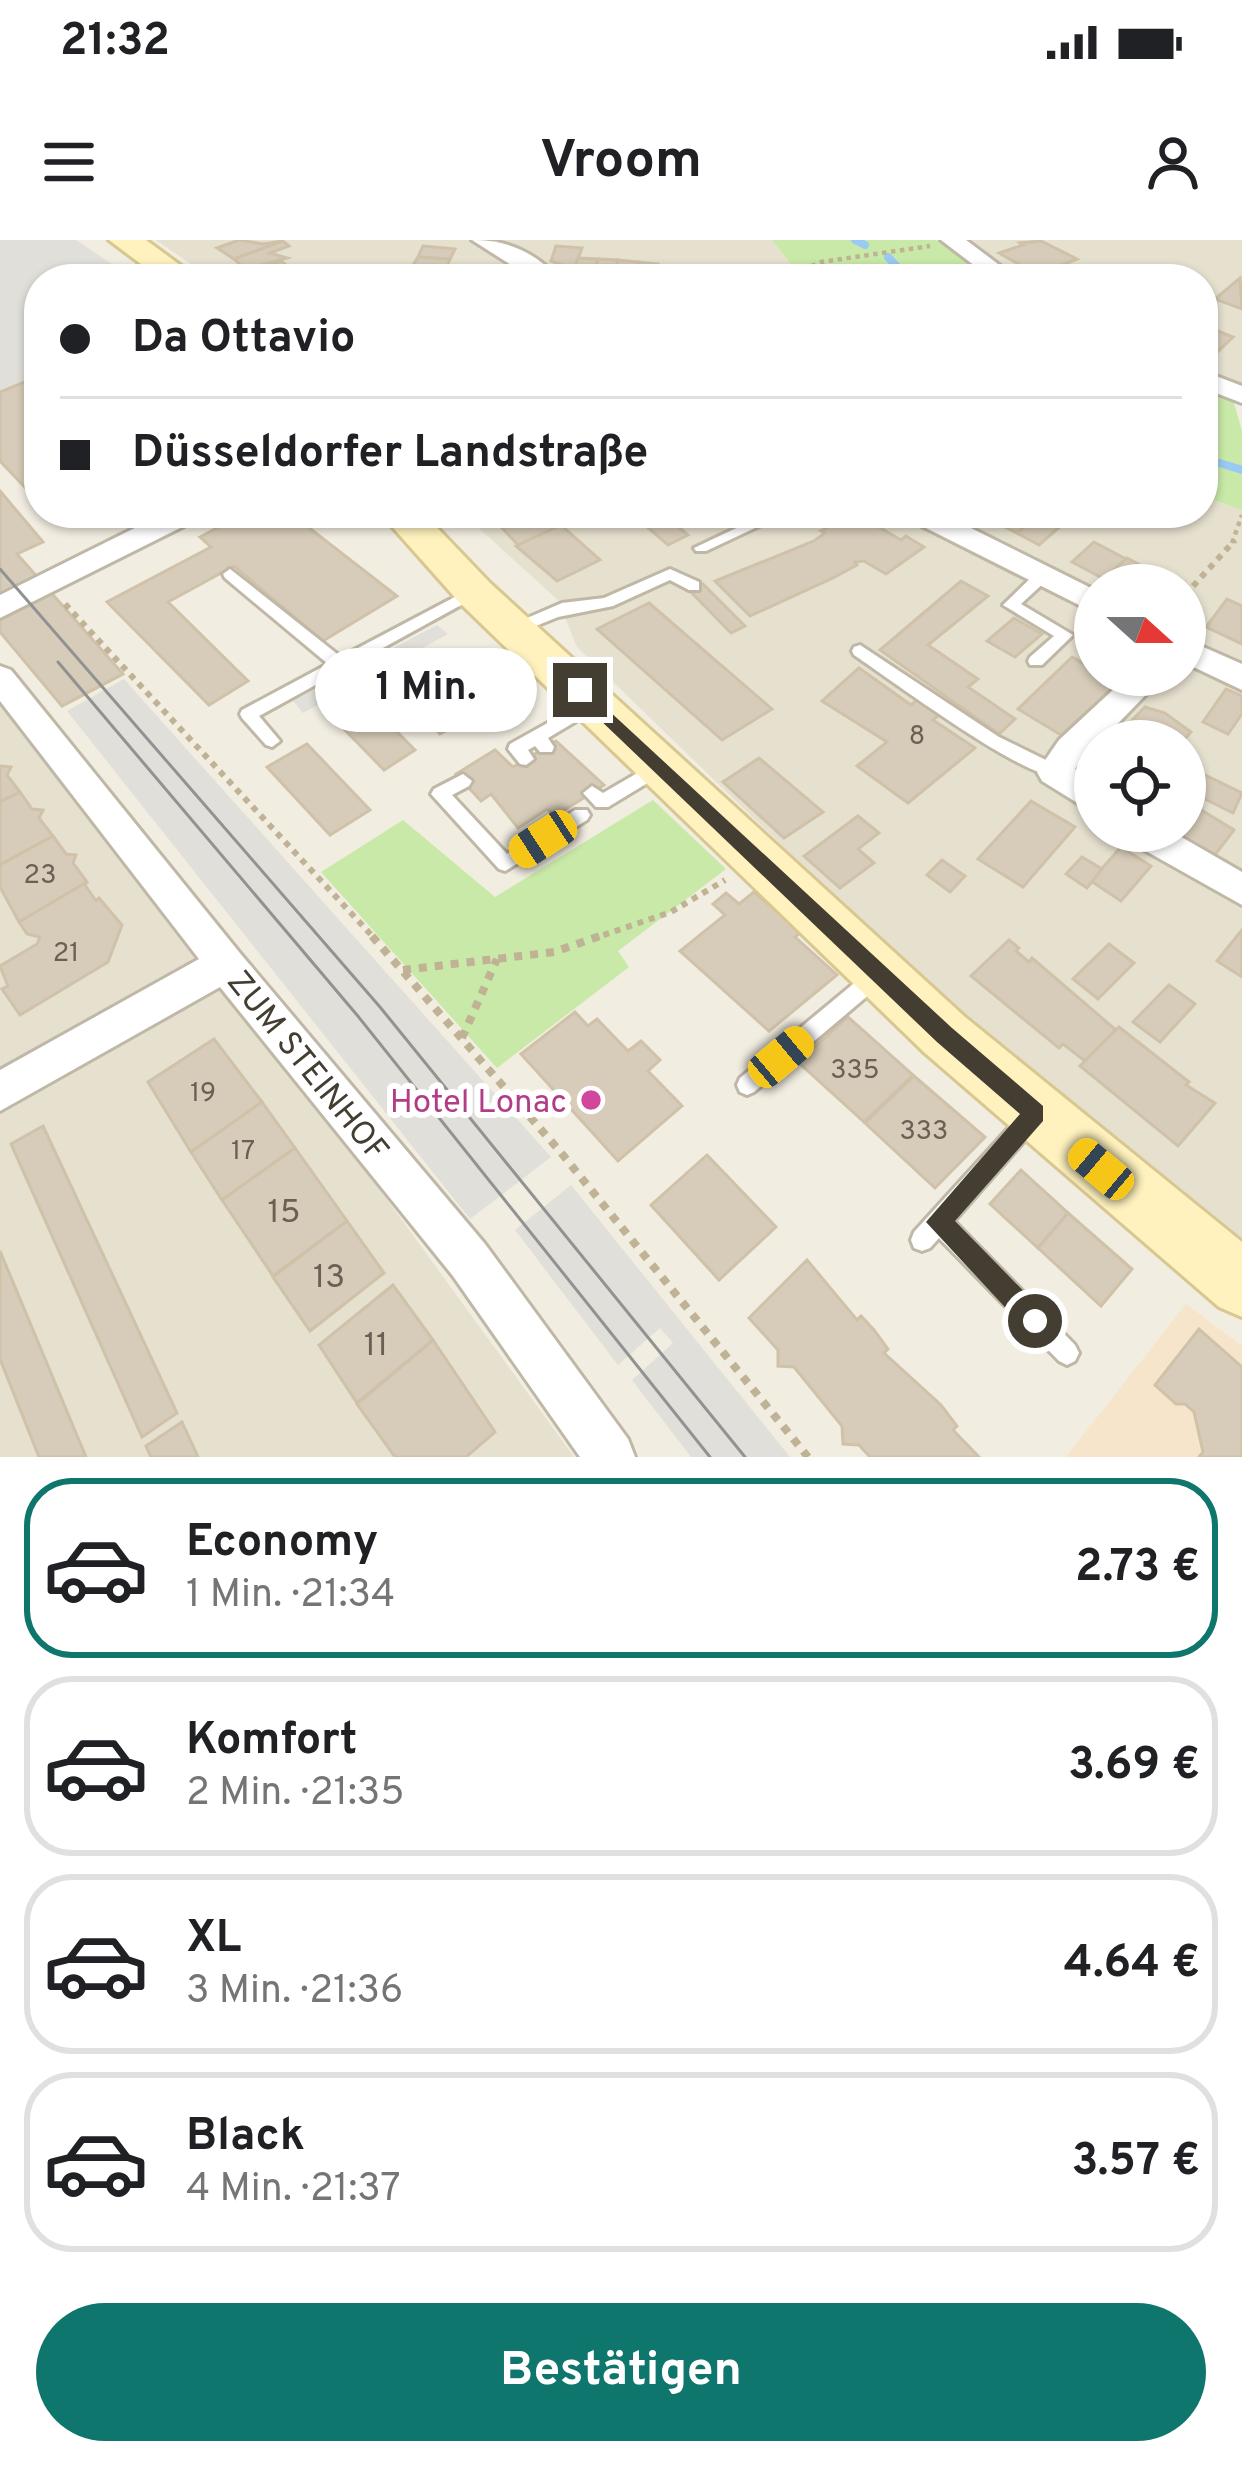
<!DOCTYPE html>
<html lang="de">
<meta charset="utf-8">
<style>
body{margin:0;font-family:Overpass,sans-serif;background:#f2f2f2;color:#202124;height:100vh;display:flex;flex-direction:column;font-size:45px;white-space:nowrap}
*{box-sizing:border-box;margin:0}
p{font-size:39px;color:#757577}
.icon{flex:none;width:66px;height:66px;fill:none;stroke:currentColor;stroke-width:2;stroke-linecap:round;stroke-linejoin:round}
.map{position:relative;height:1217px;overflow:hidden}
.side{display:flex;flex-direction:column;background:#fff;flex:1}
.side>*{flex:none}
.guide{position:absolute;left:24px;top:24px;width:1194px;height:264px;border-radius:48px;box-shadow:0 3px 9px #0004;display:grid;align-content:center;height:264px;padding:0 36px;background:#fff}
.needle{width:78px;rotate:111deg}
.tools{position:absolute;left:1074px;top:324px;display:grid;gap:24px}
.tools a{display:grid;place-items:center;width:132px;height:132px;border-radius:50%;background:#fff;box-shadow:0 3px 9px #0004;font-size:60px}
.end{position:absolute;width:54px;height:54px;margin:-27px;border:15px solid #433d32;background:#fff;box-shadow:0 0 0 6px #fff}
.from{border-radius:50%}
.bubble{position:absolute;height:84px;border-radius:42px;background:#fff;box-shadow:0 3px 9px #0004;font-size:39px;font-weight:700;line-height:84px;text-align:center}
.car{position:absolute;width:36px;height:72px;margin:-36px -18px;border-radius:15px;box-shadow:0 0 9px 3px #0007;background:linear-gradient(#f5c518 24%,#345 0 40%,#f5c518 0 76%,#345 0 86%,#f5c518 0)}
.guide b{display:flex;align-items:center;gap:42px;height:114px;font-size:45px}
.guide b+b{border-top:3px solid #e0e0e0}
.guide i{width:30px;height:30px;background:#202124}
ul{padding:21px 0 0;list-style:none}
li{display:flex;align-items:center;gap:36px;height:180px;margin:0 24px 18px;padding:0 12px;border:6px solid #e0e0e0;border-radius:48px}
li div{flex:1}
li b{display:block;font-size:45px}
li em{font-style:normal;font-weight:700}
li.on{border-color:#0f766e}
li>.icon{width:108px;height:108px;stroke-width:1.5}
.button{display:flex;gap:24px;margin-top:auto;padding:24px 36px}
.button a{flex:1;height:138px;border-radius:72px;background:#0f766e;color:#fff;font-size:48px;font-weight:700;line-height:138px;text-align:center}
.status{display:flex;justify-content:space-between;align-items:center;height:84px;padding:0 60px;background:#fff;direction:ltr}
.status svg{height:33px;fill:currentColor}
header{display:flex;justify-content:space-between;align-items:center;height:156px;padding:0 36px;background:#fff;font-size:54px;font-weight:700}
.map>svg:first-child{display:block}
.residential{fill:#e6e0cf;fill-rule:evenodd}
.commercial{fill:#f6e5ca}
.green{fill:#c8e9a7}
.parking{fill:#e1dfda}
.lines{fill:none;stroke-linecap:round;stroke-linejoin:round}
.stream{stroke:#99caf3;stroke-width:8}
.building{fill:#d7ccb9;stroke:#cfc2a9;stroke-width:3}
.service-casing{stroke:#c0b8a7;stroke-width:6}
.minor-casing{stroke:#c0b8a7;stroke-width:6}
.secondary-casing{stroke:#d8c790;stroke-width:6}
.path-far2{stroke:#c0b294;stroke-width:4.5;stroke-dasharray:4.5 4.5;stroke-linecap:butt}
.path-far1{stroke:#c0b294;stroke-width:6;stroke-dasharray:6 6;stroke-linecap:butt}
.path{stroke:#c0b294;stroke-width:8;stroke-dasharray:8 8;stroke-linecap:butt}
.service{fill:#fff;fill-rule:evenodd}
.minor{fill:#fff;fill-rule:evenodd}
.secondary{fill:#fff2be;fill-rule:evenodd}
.tram{stroke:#929292;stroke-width:3}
.route{fill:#433d32}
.hotel-dot{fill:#d1479c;stroke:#fff;stroke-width:4.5}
.labels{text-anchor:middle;stroke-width:12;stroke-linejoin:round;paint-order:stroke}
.number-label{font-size:27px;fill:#686154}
.street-label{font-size:33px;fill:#433d32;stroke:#fff}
.hotel-label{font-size:33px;fill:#b23c85;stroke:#fff;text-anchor:end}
.near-number-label{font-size:33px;fill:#686154}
</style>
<div class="status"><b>21:32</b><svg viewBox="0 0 49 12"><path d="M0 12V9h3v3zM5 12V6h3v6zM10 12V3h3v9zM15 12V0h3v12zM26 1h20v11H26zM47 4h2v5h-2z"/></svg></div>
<header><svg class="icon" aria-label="menu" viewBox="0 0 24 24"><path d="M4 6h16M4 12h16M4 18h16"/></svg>Vroom<svg class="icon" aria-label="person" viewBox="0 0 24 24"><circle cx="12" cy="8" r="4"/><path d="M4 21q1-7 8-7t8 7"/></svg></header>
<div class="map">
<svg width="1242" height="1217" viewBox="0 0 1242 1217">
<rect width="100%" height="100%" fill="#f2ede1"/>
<g class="residential">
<polygon points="156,0 772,0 803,39 213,39"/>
<polygon points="965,0 1242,0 1242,148 1203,132 1203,39 1018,39"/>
<path d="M1203,256L1242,270V1000L1188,961L901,721L577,407L558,360L462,273H1203ZM1095,345H1185V435H1095ZM1095,501H1185V591H1095Z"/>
<polygon points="0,464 362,925 574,1217 0,1217"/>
</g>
<polygon class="commercial" points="1186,1064 1242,1106 1242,1217 1066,1217"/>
<g class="green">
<polygon points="772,0 936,0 991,39 803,39"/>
<polygon points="1203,147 1233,160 1242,191 1242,270 1203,256"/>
<polygon points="653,560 726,629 618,711 629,727 497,828 321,632 403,580 495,657"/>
</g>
<g class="parking">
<polygon points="0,0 76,0 134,39 39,39 39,136 0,152"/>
<polygon points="437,385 448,394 303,473 293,461"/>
<polygon points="124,439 551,917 470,979 67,471"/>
<polygon points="571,945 790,1217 691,1217 632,1140 673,1103 660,1088 618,1125 515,990"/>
</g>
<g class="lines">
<g class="stream">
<polyline points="855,0 865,5"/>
<polyline points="888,17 908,39"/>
<polyline points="1203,218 1242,230"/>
</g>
</g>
<g class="building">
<polygon points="239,0 263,4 283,1 234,19 217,8"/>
<polygon points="283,1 289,6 270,13 287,18 240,31 245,29 234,19"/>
<polygon points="1041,1 1077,19 1038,35 999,13 1023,5 1020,3"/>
<polygon points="423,6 455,9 450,19 418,17"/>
<polygon points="556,6 582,8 574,29 551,21"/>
<polygon points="418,17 450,19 445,30 412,27"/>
<polygon points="578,18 598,19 592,37 571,36"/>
<polygon points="598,19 618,20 613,39 592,37"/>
<polygon points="618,20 638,22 633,39 613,39"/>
<polygon points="281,21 302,38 251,39 245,34"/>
<polygon points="638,22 658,24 654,39 633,39"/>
<polygon points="499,26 516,28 532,39 493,39"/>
<polygon points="1240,38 1242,69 1215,59"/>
<polygon points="1203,85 1233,97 1211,118 1203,115"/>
<polygon points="39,136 39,262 0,221 0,152"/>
<polygon points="0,251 43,302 17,314 123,434 62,466 0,392"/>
<polygon points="245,273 290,273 397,356 323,401 234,326 168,362 248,441 209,465 107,362 211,307 200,297"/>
<polygon points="482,273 543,273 561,285 518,305 490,275"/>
<polygon points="631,273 662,273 688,295 668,305"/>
<polygon points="855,273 901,300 906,296 924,307 886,334 864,321 855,322 857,325 833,338 750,376 715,341 814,301 825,293 821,291"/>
<polygon points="1006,273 1041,273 1017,293 995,282"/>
<polygon points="1041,273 1063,284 1039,305 1017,293"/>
<polygon points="561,285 600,320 557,341 516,306"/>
<polygon points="1094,302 1126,319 1104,339 1072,322"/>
<polygon points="1127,318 1161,336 1151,345 1116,345 1104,339"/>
<polygon points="961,341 988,356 928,405 978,439 968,447 1015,479 999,494 880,410"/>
<polygon points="703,344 745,386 731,393 689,350"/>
<polygon points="1227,359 1242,366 1242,404 1206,387"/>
<polygon points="649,363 772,469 722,500 597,389"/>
<polygon points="1014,378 1042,394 1015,417 987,401"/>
<polygon points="467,410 512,455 440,494 414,466 449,447 432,428"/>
<polygon points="1072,417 1095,430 1095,435 1118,443 1061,495 1018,469"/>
<polygon points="859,428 911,465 917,460 939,475 933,480 975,508 908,563 857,526 887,502 822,461"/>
<polygon points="1226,449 1242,456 1242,474 1228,494 1203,482"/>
<polygon points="403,455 421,475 396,490 376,471"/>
<polygon points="1145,467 1165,473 1191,492 1183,501 1126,501 1117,496"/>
<polygon points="376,471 415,510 384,530 345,490"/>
<polygon points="556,501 604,545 555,576 547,569 518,588 491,554 481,561 456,534 495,510 513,527"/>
<polygon points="307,504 370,570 330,595 267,527"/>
<polygon points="759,518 823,572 784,598 723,542"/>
<polygon points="0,526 11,527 7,535 20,552 0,562"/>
<polygon points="1203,534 1242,553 1233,573 1191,552"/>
<polygon points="20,552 32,569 43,570 39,578 53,596 0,625 0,562"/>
<polygon points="1185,560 1234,590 1214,616 1173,591 1185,591"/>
<polygon points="1031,561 1075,587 1023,647 978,619"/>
<polygon points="858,576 879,593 858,609 874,623 840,648 804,616"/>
<polygon points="53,596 66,614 76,615 73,623 87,642 19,682 0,647 0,625"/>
<polygon points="1121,607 1151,626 1121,661 1091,641"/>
<polygon points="1082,617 1102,629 1087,648 1066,634"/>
<polygon points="942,620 965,636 950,652 927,635"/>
<polygon points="87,642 85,645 96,661 99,658 122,685 108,722 20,775 2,749 8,746 0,726 37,704 40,697 27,694 19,682"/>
<polygon points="754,652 801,692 795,697 837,735 769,791 680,711 725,675 713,664 726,653 739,664"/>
<polygon points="1242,690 1242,737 1217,721"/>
<polygon points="1009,700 1019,708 1016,711 1029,722 1032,718 1116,790 1085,821 1063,804 1059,808 971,736"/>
<polygon points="1109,704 1134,723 1098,759 1073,739"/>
<polygon points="1169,745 1195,764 1160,802 1133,782"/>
<polygon points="575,772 588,786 597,779 628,811 641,801 660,820 648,831 682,866 618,921 521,814"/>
<polygon points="848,777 913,835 864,882 798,822"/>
<polygon points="1119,787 1189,842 1186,845 1215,863 1178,906 1080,826"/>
<polygon points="214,799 262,862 191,912 148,842"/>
<polygon points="914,836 985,897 935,948 865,883"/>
<polygon points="262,862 295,908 222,960 191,912"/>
<polygon points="43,886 177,1173 142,1197 11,904"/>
<polygon points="295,908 347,981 273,1036 222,960"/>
<polygon points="707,915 776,987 719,1040 651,965"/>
<polygon points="1021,930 1068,973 1038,1008 990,964"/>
<polygon points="1068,973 1132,1029 1101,1066 1038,1008"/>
<polygon points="347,981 384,1033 310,1091 273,1037"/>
<polygon points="0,1011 86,1217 39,1217 0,1119"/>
<polygon points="807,1020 857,1080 861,1076 874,1090 888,1109 884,1113 941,1165 957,1186 953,1190 979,1217 870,1217 859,1205 843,1204 842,1186 794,1127 778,1126 778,1110 749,1078"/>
<polygon points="393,1045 433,1100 357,1163 319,1105"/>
<polygon points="1199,1089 1242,1127 1242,1217 1199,1217 1203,1212 1194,1172 1185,1164 1176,1164 1155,1145"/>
<polygon points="433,1100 495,1192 466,1217 395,1217 357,1164"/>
<polygon points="182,1182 198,1217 151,1217 146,1206"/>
</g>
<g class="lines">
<defs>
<g id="service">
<polygon points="768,273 787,273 706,311 696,311 694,308"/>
<polygon points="230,329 341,417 470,349 480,349 483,353 259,476 280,501 272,507 266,505 242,478 240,474 242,470 328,424 225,338 223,334"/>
<polygon points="670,329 699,342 699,350 689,350 670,340 613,366 558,377 516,394 508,389 511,385 562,363 604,358"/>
<polygon points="1043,330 1048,331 1048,339 1021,364 1073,395 1042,425 1030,425 1028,421 1030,417 1054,396 1003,365 1038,331"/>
<path d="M860,405L999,497L1060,527L1063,532L1060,537C1025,540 890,439 854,415L852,411L854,407Z"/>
<polygon points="594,457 600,459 602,463 600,467 548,498 554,507 552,512 540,512 535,506 528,510 534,519 526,525 520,524 508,509 510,504"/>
<polygon points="658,521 664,523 667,528 664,533 608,567 596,567 583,553 592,546 603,553"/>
<polygon points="463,534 472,541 469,546 452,555 507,614 575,570 587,570 590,575 587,580 505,631 499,629 431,554 434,549"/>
<polygon points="877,727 884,730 887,736 884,742 754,852 747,855 740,852 737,845 740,838 870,730"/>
<polygon points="1032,867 1039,870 1043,877 1039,884 954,981 1075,1105 1079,1113 1075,1121 1067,1125 1059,1121 939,998 930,1008 922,1011 914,1008 911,1000 914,992 1025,870"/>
</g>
<g id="minor">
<path d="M472,0C508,0 535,12 559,39H533Z"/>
<polygon points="941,0 966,0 1018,39 992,39"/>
<polygon points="1203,131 1242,146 1242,163 1203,148"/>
<polygon points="165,273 202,273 198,279 0,378 0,355"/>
<polygon points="904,273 941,273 1095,350 1095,373 908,279"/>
<polygon points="1185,399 1242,424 1242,450 1185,423"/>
<polygon points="0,426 11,430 239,712 485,1004 628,1199 635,1217 580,1217 453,1036 220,747 0,871 0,830 199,719 0,461"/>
<polygon points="1129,435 1165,435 1101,501 1095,501 1075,529 1095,542 1095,574 1042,541 1037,532 1059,500"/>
<polygon points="1123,591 1171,591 1242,632 1242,665 1128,601"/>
</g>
<g id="secondary">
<polygon points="109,0 146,0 199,39 161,39"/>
<polygon points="380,273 423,273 490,343 965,777 1242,1002 1242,1077 1219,1067 925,813 460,363"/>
</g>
</defs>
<use href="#service" class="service-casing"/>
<use href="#minor" class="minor-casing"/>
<use href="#secondary" class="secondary-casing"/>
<g class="path-far2">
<polyline points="800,39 807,28 821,22 930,6"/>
<polyline points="1232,303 1242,275"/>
</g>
<g class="path-far1">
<polyline points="1185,355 1235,300"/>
<polyline points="65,364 375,699"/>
<polyline points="592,699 671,672 725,640"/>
</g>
<g class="path">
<polyline points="372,696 558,909 808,1217"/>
<polyline points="403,730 554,712 600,696"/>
<polyline points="462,798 497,719"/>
</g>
<use href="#service" class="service"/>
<use href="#minor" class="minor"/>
<use href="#secondary" class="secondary"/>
<g class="tram">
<polyline points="0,329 380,767 745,1217"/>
<polyline points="58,422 357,775 710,1217"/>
</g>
</g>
<polygon class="route" points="580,444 952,788 1043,866 1043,881 955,981 1044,1072 1047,1081 1044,1090 1035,1093 1026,1090 926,982 1020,874 937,802 574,455 574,446"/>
<circle class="hotel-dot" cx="591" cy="860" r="12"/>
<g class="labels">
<g class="number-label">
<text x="917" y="504">8</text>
<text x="40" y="643">23</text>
<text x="66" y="721">21</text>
<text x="855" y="838">335</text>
<text x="203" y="861">19</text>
<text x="924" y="899">333</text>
<text x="243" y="919">17</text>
</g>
<g class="street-label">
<text transform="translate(309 825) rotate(51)" y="12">ZUM STEINHOF</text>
</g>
<g class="hotel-label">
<text x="567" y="872">Hotel Lonac</text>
</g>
<g class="near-number-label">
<text x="284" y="982">15</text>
<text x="329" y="1047">13</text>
<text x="376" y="1115">11</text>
</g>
</g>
</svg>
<div class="tools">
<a><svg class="needle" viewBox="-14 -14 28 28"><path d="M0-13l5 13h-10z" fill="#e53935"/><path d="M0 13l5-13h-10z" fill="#757577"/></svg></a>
<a><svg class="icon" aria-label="locate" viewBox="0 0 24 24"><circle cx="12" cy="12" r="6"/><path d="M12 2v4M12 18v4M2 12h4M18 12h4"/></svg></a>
</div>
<i class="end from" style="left:1035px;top:1081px"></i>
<i class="end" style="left:580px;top:450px"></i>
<div class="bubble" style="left:315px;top:408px;width:222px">1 Min.</div>
<i class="car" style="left:543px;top:599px;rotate:237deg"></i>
<i class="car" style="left:781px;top:817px;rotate:50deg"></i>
<i class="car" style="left:1101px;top:929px;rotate:310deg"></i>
<div class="guide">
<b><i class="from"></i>Da Ottavio</b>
<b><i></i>Düsseldorfer Landstraße</b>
</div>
</div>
<section class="side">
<ul>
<li class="on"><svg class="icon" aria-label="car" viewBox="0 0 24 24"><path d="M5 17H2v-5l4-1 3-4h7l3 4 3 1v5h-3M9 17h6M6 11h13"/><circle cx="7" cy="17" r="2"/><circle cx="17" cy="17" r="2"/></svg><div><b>Economy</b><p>1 Min. · 21:34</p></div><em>2.73 €</em></li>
<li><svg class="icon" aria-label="car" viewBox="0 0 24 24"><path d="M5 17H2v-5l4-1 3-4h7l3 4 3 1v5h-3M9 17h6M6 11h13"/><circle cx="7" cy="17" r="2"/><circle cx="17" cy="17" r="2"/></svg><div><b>Komfort</b><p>2 Min. · 21:35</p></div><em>3.69 €</em></li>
<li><svg class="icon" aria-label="car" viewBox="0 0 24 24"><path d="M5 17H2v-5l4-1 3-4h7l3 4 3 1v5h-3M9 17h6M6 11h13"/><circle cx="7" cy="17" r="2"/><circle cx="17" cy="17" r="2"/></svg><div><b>XL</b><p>3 Min. · 21:36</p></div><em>4.64 €</em></li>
<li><svg class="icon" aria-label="car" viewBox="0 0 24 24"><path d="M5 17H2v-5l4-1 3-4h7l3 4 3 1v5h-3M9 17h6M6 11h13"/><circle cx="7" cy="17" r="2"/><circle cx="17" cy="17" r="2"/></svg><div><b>Black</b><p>4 Min. · 21:37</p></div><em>3.57 €</em></li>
</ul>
<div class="button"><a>Bestätigen</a></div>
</section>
